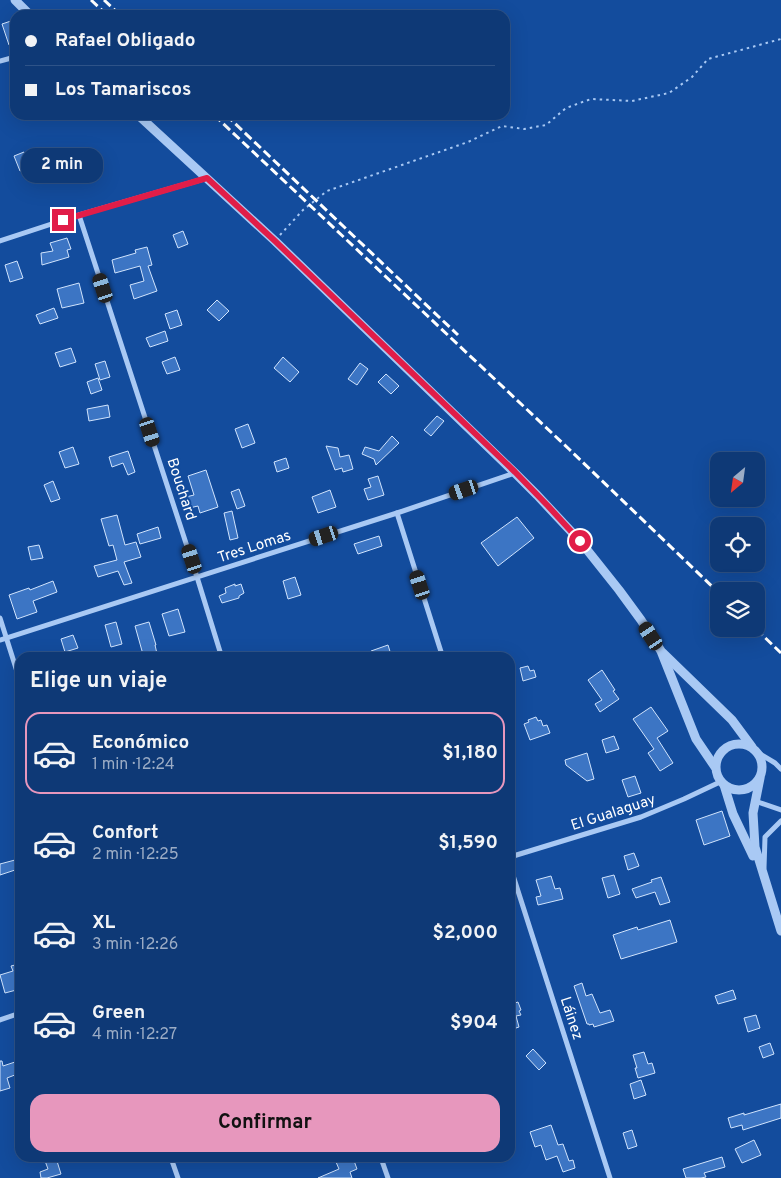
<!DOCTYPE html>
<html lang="es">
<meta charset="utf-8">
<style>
body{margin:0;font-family:Overpass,sans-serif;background:#1c447e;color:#f1f3f6;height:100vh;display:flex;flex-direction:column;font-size:19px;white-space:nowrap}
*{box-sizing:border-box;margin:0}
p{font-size:16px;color:#9bacc5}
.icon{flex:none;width:28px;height:28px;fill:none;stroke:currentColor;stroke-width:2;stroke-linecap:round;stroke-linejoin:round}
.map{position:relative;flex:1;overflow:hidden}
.drawer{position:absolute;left:15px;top:652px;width:500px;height:510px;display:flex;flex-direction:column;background:#0e3976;border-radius:15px;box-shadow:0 5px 20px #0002,0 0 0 1px #2e5388}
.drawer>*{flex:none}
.guide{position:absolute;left:10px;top:10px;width:500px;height:110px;border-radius:15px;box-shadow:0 5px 20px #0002,0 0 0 1px #2e5388;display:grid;align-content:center;height:110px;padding:0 15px;background:#0e3976}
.needle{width:32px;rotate:209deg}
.controls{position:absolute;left:710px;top:452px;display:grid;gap:10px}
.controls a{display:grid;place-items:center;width:55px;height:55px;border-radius:10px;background:#0e3976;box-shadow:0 5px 20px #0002,0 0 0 1px #2e5388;font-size:25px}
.end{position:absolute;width:22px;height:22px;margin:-11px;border:6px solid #e11d48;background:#fff;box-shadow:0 0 0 2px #fff}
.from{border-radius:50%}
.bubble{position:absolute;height:35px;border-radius:15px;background:#0e3976;box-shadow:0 5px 20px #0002,0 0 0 1px #2e5388;font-size:16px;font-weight:700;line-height:35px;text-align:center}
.car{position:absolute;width:15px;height:30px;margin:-15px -8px;border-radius:6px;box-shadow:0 0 4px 1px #0007;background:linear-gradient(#222 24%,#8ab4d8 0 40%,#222 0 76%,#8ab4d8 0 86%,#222 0)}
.guide b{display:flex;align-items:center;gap:18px;height:48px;font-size:19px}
.guide b+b{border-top:1px solid #2e5388}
.guide i{width:12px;height:12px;background:#f1f3f6}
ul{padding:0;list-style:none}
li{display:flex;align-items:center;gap:15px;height:82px;margin:0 10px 8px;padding:0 5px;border:2px solid transparent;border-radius:15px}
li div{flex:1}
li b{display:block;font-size:19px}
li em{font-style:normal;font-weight:700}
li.current{border-color:#e797bd}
li>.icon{width:45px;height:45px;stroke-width:1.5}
h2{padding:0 15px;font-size:22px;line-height:60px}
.primary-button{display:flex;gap:10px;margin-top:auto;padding:10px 15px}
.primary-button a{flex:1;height:58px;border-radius:15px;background:#e797bd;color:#111;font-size:20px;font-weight:700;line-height:58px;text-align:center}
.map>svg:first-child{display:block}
.building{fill:#3c75c4;stroke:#d1e4fd}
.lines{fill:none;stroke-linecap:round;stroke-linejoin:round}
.path{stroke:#a9c9f4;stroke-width:2;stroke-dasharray:2.5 4;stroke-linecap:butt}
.minor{stroke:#a9c9f4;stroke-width:5}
.tertiary{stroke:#a9c9f4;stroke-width:9}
.rail{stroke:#fff;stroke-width:3;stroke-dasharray:9 4;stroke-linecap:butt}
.route{stroke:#e11d48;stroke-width:6}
.labels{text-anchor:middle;stroke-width:4;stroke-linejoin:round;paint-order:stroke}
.street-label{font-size:15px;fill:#fff;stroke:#134c9d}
</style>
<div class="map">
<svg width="781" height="1178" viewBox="0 0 781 1178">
<rect width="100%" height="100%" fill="#134c9d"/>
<g class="building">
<polygon points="11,21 15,33 15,43 9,45 2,24"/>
<polygon points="24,152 29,168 20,171 14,156"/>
<polygon points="183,231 188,244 178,248 173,235"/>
<polygon points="67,238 71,249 67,250 69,257 42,265 41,253 53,251 50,243"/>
<polygon points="147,247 152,265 148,266 157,291 134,299 130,285 144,281 140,266 115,273 112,260 136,253 135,250"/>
<polygon points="17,261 23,278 10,282 5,265"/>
<polygon points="79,283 84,303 62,308 57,289"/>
<polygon points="217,300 229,311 219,321 207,310"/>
<polygon points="54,308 58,318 40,324 36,315"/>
<polygon points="177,310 182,325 170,329 165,314"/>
<polygon points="165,331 168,341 150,347 146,338"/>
<polygon points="71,348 76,362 60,367 55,353"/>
<polygon points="175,357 180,370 167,374 162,362"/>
<polygon points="283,357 299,372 290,382 274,368"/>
<polygon points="105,361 110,377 100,380 95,364"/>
<polygon points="360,363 368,369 357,385 348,379"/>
<polygon points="386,374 399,386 391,394 378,382"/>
<polygon points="98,378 102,390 91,394 87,382"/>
<polygon points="108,405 110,417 89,421 87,409"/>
<polygon points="437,416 444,421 431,436 424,430"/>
<polygon points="248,424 255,443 242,448 235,429"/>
<polygon points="392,436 399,443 376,465 374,459 362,454 365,447 379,451"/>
<polygon points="326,446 338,448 340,457 349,455 353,469 343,472 342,468 335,470"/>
<polygon points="73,447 79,464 65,468 59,452"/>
<polygon points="128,451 135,472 128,475 123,463 112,467 109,457"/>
<polygon points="286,458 289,468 277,472 274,462"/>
<polygon points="206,470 218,507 200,513 198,506 185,509 182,498 194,495 188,476"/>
<polygon points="378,476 384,495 368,500 364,489 371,487 368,479"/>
<polygon points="53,481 60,499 51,502 44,485"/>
<polygon points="239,489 245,506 237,509 231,492"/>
<polygon points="330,490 336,507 318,513 312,497"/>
<polygon points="232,511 238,538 230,540 224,513"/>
<polygon points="117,515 125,545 136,542 141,557 124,562 132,583 124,585 118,571 98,577 94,566 117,560 113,545 109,546 101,519"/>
<polygon points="517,517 534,538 498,566 481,543"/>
<polygon points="158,527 161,538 140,544 137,534"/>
<polygon points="379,536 382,546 358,554 354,544"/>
<polygon points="39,545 43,558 31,560 28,547"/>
<polygon points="295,577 301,595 288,599 283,581"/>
<polygon points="53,581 57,592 33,601 37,612 17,619 9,595 29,588 30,590"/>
<polygon points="235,584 235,586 241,584 244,593 239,596 239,598 222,603 219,596 226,593 225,588"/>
<polygon points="178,609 185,632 169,636 162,614"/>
<polygon points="116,622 122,644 111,647 105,625"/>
<polygon points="149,622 156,645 155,645 158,658 144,658 135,626"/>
<polygon points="73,635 78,648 65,652 61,639"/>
<polygon points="388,645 392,658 373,658 371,651"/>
<polygon points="528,666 530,671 534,670 536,677 523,681 520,668"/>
<polygon points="602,670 615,690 613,691 619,699 600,712 595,704 602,700 588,680"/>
<polygon points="651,707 668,731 657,738 673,763 660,771 648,753 654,749 633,719"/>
<polygon points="536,717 538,721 541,720 543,726 547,725 550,733 530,740 524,724 529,722 528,720"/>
<polygon points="614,736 619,749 606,753 602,740"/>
<polygon points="587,753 594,779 587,781 566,765 565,760"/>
<polygon points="635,776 641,793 628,797 622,780"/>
<polygon points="722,811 730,836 704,845 696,820"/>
<polygon points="634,853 639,866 628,870 624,856"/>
<polygon points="15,860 18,869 0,875 0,864"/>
<polygon points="614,875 620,894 608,898 602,878"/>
<polygon points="551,876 555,889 560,888 563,899 538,905 536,897 541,896 536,880"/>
<polygon points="661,877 670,902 660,905 655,892 636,898 632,889 652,882 651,880"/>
<polygon points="670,920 677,942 621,959 613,935 637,927 638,930"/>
<polygon points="19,964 20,969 20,989 5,993 0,975 13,971 11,966"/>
<polygon points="582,983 586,996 592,994 600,1013 610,1010 614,1021 594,1027 593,1024 589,1025 589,1024 587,1024 574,986"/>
<polygon points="733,990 736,999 718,1004 715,996"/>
<polygon points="518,1002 521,1010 519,1011 521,1015 516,1016 519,1027 510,1030 510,1003 512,1003 512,1004"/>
<polygon points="756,1015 760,1028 748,1032 744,1018"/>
<polygon points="770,1043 774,1054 763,1058 759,1047"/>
<polygon points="533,1049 546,1063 539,1070 526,1056"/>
<polygon points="644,1052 648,1064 652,1063 655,1073 638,1078 635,1068 637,1068 633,1055"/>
<polygon points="0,1061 2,1061 3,1066 18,1061 20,1066 20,1073 7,1078 10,1088 0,1091"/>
<polygon points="641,1080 646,1095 634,1099 630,1084"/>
<polygon points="781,1104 781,1118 743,1130 742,1125 731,1128 728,1118 744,1113 744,1115"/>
<polygon points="551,1125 558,1145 563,1144 569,1161 573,1160 575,1168 563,1172 557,1156 546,1160 541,1145 535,1147 530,1132"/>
<polygon points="632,1130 637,1146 628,1149 623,1133"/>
<polygon points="754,1140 761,1155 742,1163 735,1149"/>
<polygon points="722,1157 725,1167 704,1173 706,1177 701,1178 686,1178 683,1169"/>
<polygon points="44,1158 56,1158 61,1174 47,1178 41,1178 40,1172 48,1169"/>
<polygon points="347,1158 353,1158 357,1169 350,1172 352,1178 318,1178 339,1169 336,1162"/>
</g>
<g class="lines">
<polyline class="path" points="280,235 303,210 327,191 468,142 502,126 524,129 546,125 566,108 591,99 632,101 669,93 692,77 708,59 781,39"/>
<g class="minor">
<polyline points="0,61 15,57"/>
<polyline points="79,215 197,577 222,658"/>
<polyline points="0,241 79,215 207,178"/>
<polyline points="397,513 443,658"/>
<polyline points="0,618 20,681"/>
<polyline points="0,640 397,513 515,473"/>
<polyline points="757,752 775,763 781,769"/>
<polyline points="755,801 781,810"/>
<polyline points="510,857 641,817 684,799 720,782"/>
<polyline points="510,866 610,1178"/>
<polyline points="764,868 765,837 781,821"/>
<polyline points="0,1020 20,1013"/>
<polyline points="171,1158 178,1178"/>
<polyline points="381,1158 388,1178"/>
</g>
<g class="tertiary">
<polyline points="15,0 30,15"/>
<polyline points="138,115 275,241 515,473 537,495 580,541 619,590 641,620 661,651 696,739 715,767"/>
<polyline points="663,653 732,720 752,747"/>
<circle cx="739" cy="767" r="23"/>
<polyline points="760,778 753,813 755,847 781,931"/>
<polyline points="724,785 733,814 753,856"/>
</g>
<g class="rail">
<polyline points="91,0 107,15"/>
<polyline points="104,0 120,15"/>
<polyline points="214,115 570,450 719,593"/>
<polyline points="226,115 458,335"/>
<polyline points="756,629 781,653"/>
</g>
</g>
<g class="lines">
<polyline class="route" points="63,220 207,178 275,241 515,472 548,506 580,541"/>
</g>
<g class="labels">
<g class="street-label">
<text transform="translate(182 489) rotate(72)" y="5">Bouchard</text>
<text transform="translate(254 546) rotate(-18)" y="5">Tres Lomas</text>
<text transform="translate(613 812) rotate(-18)" y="5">El Gualaguay</text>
<text transform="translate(572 1018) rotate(72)" y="5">Láinez</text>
</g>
</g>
</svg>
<div class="controls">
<a><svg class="needle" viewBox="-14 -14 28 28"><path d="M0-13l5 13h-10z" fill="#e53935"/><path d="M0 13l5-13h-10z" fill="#9bacc5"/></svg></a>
<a><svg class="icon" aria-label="locate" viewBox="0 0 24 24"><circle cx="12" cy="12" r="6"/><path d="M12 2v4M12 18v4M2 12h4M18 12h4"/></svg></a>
<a><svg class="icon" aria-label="layers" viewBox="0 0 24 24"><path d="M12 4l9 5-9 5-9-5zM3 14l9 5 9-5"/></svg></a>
</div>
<i class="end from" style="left:580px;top:541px"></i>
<i class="end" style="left:63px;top:220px"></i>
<div class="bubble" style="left:21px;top:148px;width:82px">2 min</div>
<i class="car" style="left:103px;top:288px;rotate:342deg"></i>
<i class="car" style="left:150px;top:432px;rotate:162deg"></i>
<i class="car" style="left:464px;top:490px;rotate:251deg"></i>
<i class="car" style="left:324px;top:536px;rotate:252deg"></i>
<i class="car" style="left:192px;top:559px;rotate:342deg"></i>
<i class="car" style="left:420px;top:585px;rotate:342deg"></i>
<i class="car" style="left:651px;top:636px;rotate:327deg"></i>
<div class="guide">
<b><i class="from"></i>Rafael Obligado</b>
<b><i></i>Los Tamariscos</b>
</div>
<section class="drawer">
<h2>Elige un viaje</h2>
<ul>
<li class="current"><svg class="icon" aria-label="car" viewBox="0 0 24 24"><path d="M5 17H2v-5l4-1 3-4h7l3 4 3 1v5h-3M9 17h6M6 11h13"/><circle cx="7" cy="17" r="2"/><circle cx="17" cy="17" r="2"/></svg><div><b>Económico</b><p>1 min · 12:24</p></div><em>$1,180</em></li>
<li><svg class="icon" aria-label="car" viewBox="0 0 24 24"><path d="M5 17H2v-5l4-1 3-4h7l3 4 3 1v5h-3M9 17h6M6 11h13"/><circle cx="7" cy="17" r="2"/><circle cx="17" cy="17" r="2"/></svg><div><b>Confort</b><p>2 min · 12:25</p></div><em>$1,590</em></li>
<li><svg class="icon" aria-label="car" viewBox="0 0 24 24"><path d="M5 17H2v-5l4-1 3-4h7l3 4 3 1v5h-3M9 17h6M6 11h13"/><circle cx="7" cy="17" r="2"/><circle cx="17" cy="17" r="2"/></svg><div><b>XL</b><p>3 min · 12:26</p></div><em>$2,000</em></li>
<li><svg class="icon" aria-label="car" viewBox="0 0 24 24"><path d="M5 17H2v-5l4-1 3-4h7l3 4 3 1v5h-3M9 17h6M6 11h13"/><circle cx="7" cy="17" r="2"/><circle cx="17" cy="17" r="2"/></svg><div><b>Green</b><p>4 min · 12:27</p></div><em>$904</em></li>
</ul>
<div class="primary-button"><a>Confirmar</a></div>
</section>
</div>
